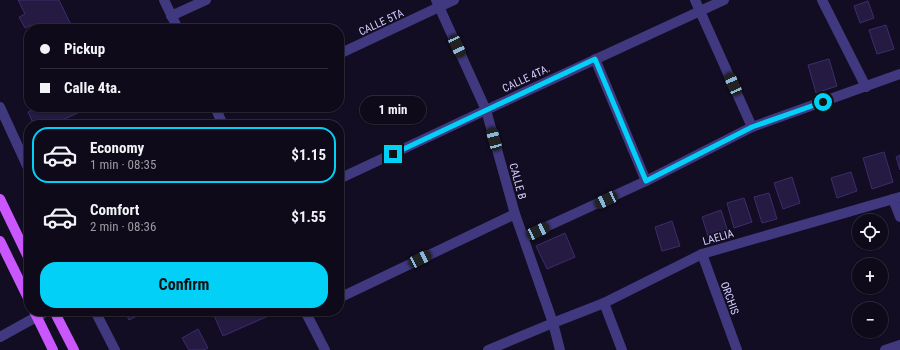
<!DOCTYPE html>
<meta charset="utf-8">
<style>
body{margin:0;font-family:"Roboto Condensed",sans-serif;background:#1c1827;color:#f1f3f6;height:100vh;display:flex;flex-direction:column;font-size:15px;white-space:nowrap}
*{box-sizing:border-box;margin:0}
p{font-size:13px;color:#9b9aa2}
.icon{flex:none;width:22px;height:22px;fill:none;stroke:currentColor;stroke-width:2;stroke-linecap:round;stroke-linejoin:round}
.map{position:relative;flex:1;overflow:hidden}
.drawer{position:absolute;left:24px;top:120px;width:320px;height:196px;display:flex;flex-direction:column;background:#0e0a1a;border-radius:16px;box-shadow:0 1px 3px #0004,0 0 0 1px #2e2b39}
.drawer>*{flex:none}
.top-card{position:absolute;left:24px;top:24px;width:320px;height:88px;border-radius:16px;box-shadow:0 1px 3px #0004,0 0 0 1px #2e2b39;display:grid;align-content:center;height:88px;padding:0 16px;background:#0e0a1a}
.fabs{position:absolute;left:852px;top:214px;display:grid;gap:8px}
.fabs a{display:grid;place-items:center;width:36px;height:36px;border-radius:50%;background:#0e0a1a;box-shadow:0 1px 3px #0004,0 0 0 1px #2e2b39;font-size:20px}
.end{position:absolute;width:18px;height:18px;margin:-9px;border:5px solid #02d0f7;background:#111;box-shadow:0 0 0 2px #111}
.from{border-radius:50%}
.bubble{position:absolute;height:28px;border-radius:14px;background:#0e0a1a;box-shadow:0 1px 3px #0004,0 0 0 1px #2e2b39;font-size:13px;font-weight:700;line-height:28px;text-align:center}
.car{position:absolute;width:12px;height:24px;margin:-12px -6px;border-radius:5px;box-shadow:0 0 3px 1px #0007;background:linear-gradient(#222 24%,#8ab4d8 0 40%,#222 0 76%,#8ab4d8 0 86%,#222 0)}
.top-card b{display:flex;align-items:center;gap:14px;height:38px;font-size:15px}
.top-card b+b{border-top:1px solid #2e2b39}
.top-card i{width:10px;height:10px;background:#f1f3f6}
ul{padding:7px 0 0;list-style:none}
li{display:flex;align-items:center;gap:12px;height:56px;margin:0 8px 6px;padding:0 8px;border:2px solid transparent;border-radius:16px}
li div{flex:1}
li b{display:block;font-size:15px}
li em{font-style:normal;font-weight:700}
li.on{border-color:#02d0f7}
li>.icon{width:36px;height:36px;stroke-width:1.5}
.button{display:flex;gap:8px;margin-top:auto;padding:8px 16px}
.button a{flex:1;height:46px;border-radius:16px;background:#02d0f7;color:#111;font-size:16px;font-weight:700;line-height:46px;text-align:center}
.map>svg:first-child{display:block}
.building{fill:#241a42;stroke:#3d2c6e}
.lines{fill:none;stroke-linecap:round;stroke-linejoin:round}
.minor{stroke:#403980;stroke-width:10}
.tertiary{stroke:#403980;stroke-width:10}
.primary{stroke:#c957fd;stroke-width:10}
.route{stroke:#02d0f7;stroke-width:5}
.labels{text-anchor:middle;stroke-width:3;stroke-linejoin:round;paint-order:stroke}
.street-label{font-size:11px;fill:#d7ceff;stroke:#120d22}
</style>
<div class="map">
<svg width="900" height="350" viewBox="0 0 900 350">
<rect width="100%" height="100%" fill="#120d22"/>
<g class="building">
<polygon points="18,0 59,0 73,29 32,29 30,25 25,28 19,17 25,14"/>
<polygon points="868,1 874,18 860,23 854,6"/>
<polygon points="886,25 894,49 877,54 869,30"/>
<polygon points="829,59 837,86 816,93 808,65"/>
<polygon points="39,107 90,107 52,125 34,125 28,112"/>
<polygon points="884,152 893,182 872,189 863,158"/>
<polygon points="900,155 900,170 896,157"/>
<polygon points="851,172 857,191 837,198 831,178"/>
<polygon points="792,177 800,203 783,209 774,183"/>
<polygon points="769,193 777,219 762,223 754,197"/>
<polygon points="744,198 752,222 734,228 727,203"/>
<polygon points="721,210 728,232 709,239 702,217"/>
<polygon points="672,221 680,246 662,251 655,227"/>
<polygon points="565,233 575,257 547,269 536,246"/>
<polygon points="125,311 147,311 129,320"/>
<polygon points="212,311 274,311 275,313 223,336"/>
<polygon points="198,329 208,348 204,350 189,350 182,338"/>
</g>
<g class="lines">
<g class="minor">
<polyline points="164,0 178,29"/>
<polyline points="695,0 752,127"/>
<polyline points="822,0 866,87"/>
<polyline points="171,16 206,0"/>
<polyline points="339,54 454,0"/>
<polyline points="595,59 646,181"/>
<polyline points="0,107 29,170"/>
<polyline points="215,107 223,125"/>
<polyline points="217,111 226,107"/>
<polyline points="339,179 486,110 724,0"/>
<polyline points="893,199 900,217"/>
<polyline points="524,237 646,181 752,127 900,74"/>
<polyline points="702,254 737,350"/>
<polyline points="339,298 515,214"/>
<polyline points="604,303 622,350"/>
<polyline points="95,311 115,350"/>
<polyline points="305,311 325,350"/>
<polyline points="488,350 553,323 560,350"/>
<polyline points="885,350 900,345"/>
</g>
<g class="tertiary">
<polyline points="436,0 486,110 515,214 553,323 604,303 702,254 900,197"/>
<polyline points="0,337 47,311"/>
</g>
<g class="primary">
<polyline points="0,199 29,259"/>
<polyline points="0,241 29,300"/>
<polyline points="34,311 53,350"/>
<polyline points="54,311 74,350"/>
</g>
</g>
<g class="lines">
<polyline class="route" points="393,154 595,59 646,181 752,127 823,102"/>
</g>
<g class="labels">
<g class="street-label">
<text transform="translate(381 22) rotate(-25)" y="4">CALLE 5TA</text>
<text transform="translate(526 78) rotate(-25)" y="4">CALLE 4TA.</text>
<text transform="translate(518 181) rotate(75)" y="4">CALLE B</text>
<text transform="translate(718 237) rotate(-16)" y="4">LAELIA</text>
<text transform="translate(730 298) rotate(70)" y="4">ORCHIS</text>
</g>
</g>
</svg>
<div class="fabs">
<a><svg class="icon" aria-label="locate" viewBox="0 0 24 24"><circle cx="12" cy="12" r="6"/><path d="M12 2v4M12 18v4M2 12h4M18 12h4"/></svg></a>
<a>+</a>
<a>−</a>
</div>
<i class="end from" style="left:823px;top:102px"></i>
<i class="end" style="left:393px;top:154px"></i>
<div class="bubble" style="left:360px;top:96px;width:66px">1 min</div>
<i class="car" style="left:457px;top:46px;rotate:155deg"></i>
<i class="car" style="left:733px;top:84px;rotate:336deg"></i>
<i class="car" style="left:494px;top:139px;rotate:345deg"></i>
<i class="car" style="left:606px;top:200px;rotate:245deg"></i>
<i class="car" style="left:538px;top:231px;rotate:65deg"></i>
<i class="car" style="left:420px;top:259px;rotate:64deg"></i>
<div class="top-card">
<b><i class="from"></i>Pickup</b>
<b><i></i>Calle 4ta.</b>
</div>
<section class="drawer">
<ul>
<li class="on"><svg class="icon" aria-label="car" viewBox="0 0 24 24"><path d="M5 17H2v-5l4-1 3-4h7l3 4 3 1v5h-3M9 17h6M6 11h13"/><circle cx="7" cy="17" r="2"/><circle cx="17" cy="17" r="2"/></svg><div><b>Economy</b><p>1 min · 08:35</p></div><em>$1.15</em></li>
<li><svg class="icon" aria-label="car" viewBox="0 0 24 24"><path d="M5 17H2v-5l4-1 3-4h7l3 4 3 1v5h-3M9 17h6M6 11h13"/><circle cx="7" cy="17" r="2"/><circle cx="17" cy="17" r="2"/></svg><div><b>Comfort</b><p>2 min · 08:36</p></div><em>$1.55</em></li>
</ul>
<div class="button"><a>Confirm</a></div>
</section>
</div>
